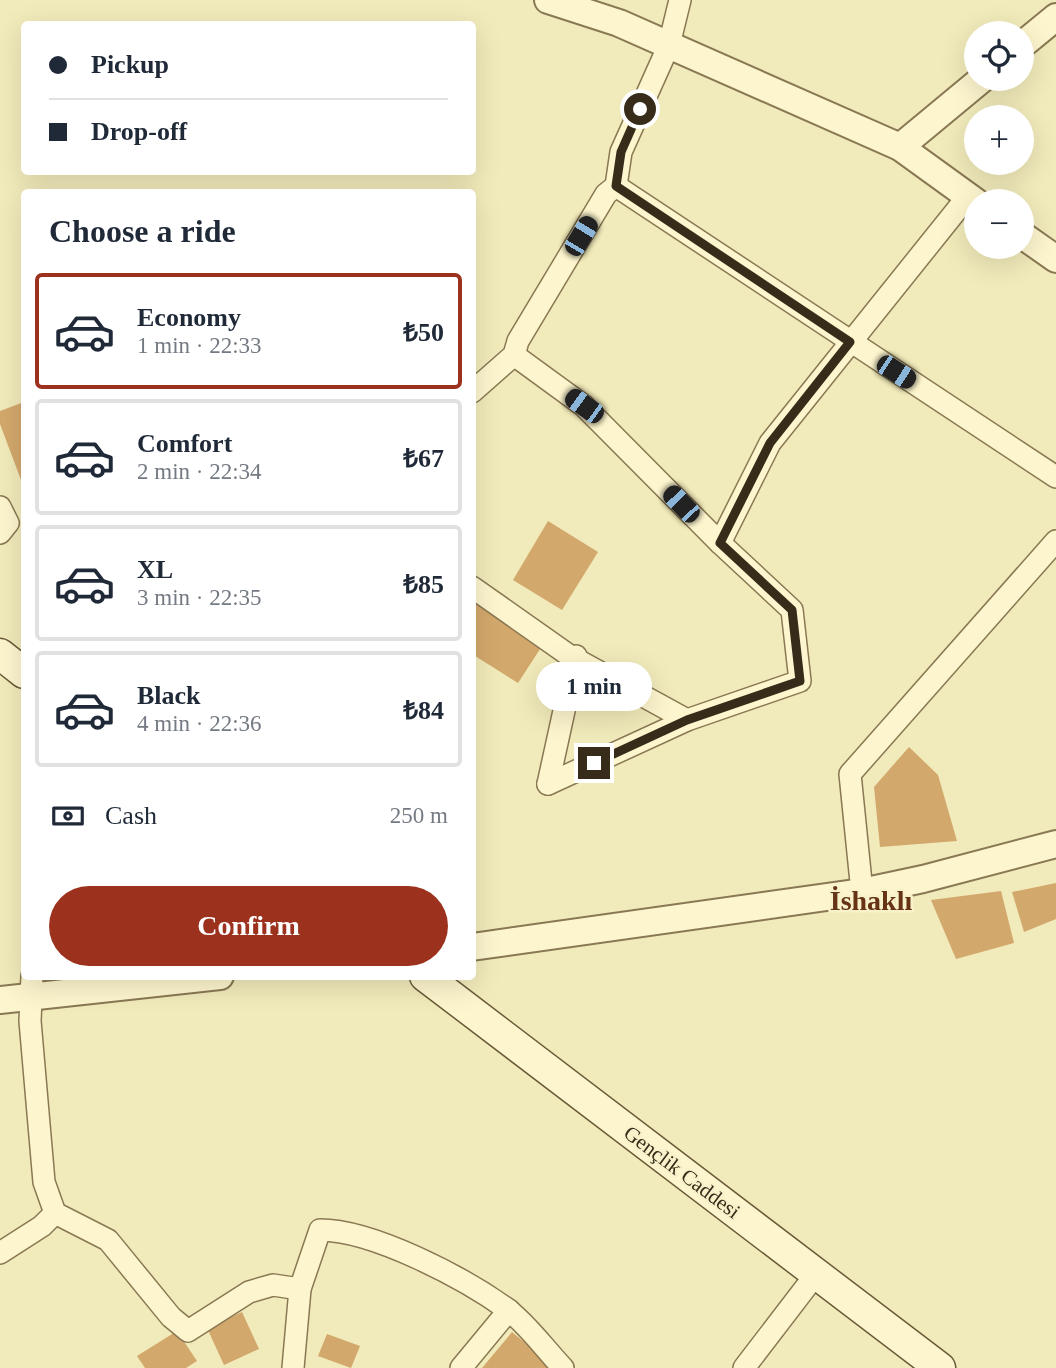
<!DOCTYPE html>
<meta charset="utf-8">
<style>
body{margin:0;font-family:"Times New Roman",serif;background:#f6f6f7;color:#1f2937;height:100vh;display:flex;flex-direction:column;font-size:26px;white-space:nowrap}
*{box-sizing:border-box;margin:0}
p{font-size:23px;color:#747a83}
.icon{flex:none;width:38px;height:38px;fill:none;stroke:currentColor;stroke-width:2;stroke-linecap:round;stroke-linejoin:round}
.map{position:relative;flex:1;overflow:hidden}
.drawer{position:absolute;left:21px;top:189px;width:455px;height:791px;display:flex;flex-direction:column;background:#fff;border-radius:7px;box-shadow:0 7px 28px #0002}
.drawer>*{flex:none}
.banner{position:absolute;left:21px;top:21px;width:455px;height:154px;border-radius:7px;box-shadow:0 7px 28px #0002;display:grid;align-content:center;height:154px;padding:0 28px;background:#fff}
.tools{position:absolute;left:964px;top:21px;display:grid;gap:14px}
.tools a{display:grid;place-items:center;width:70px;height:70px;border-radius:50%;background:#fff;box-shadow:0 7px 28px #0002;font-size:35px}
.end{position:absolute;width:32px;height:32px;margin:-16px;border:9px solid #362c19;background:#fff;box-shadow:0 0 0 4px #fff}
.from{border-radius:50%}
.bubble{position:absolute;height:49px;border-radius:24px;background:#fff;box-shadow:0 7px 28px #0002;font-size:23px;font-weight:600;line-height:49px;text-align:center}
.car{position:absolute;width:21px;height:42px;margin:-21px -10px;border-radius:9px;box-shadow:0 0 5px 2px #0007;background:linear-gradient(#222 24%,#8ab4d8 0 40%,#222 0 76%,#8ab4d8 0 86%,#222 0)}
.banner b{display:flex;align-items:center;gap:24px;height:66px;font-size:26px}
.banner b+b{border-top:2px solid #e0e1e3}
.banner i{width:18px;height:18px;background:#1f2937}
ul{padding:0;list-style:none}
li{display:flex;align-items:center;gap:21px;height:116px;margin:0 14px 10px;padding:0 14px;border:4px solid #e0e1e3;border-radius:7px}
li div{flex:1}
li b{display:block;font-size:26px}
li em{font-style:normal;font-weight:600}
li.on{border-color:#9c321e}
li>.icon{width:63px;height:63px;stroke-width:1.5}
h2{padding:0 28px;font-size:32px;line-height:84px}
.pay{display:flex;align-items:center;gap:18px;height:77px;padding:0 28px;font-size:26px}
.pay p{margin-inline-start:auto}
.action{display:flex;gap:14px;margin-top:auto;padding:14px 28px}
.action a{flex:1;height:80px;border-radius:42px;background:#9c321e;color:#fff;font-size:28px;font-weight:600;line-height:80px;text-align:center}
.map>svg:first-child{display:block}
.building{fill:#d3a86c}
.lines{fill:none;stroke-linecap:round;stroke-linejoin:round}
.minor-casing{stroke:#897853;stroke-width:24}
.tertiary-casing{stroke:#897853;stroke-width:30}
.secondary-casing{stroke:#6a5937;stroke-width:33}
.minor{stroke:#fcf5cd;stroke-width:21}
.tertiary{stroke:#fcf5cd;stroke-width:26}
.secondary{stroke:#fcf5cd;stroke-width:30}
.route{stroke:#362c19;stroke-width:9}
.labels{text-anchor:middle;stroke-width:5;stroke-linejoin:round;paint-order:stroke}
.street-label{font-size:21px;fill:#362c19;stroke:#f8f2ca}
.district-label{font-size:28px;font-weight:bold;fill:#663415;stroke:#f8f2ca}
</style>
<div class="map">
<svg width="1056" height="1368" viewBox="0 0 1056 1368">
<rect width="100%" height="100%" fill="#f1eaba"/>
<g class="building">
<polygon points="24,402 24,488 0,424 0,411"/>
<polygon points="548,521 598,552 562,610 513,580"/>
<polygon points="472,601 542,646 518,683 472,654"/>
<polygon points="909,747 938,775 957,841 880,847 874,787"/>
<polygon points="1056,883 1056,919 1024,932 1012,892"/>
<polygon points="1001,891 1014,943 956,959 931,900"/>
<polygon points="242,1312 259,1349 224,1365 207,1328"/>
<polygon points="177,1331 197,1361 186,1368 145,1368 137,1356"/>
<polygon points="512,1332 554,1366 552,1368 482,1368"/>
<polygon points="327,1334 360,1346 351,1368 318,1356"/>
</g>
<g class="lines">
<defs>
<g id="minor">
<polyline points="616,186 1056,477"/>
<polyline points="514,355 584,406 720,543 792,610 800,681 687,720 548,784"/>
<polyline points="472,392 514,355 518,341 606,194 616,186 621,152 669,45 680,0"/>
<polyline points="0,507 8,523 0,533"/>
<polyline points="720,543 770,443 968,196"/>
<polyline points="472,587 570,656 687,720"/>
<polyline points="548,784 576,656"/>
<polyline points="862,892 850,774 1056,541"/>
<polyline points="32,976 30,1021 44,1182 55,1213 108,1240 171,1317 188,1331 249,1292 273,1285 300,1289"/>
<polyline points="0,1253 42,1226 55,1213"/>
<path d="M293,1368L300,1289L320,1230C373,1230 464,1278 507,1309C528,1325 545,1349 563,1368"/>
<polyline points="461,1368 509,1310"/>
<polyline points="744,1368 816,1274"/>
</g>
<g id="tertiary">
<polyline points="548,0 619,23 900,147 976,202"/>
<polyline points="1022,45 1056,17"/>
<polyline points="900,147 982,79"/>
<polyline points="1022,235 1056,259"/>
<polyline points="472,947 862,892 923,879 1056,844"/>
<polyline points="0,1000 220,976"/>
</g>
<g id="secondary">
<polyline points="0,654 24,673"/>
<polyline points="425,976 940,1368"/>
</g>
</defs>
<use href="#minor" class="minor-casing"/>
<use href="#tertiary" class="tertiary-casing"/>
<use href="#secondary" class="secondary-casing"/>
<use href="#minor" class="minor"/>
<use href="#tertiary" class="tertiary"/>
<use href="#secondary" class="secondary"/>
</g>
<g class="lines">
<polyline class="route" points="594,763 687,720 800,681 792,610 720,543 770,443 850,342 616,186 621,152 640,109"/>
</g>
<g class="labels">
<g class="street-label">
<text transform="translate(682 1172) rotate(37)" y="7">Gençlik Caddesi</text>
</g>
<g class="district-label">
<text x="871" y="910">İshaklı</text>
</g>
</g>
</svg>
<div class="tools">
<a><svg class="icon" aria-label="locate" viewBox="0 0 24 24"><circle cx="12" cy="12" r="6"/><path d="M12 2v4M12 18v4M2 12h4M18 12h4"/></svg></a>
<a>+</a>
<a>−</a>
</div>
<i class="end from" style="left:640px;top:109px"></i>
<i class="end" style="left:594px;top:763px"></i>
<div class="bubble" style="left:536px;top:662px;width:116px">1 min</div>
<i class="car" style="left:581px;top:236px;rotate:31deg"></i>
<i class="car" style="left:896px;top:372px;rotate:123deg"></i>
<i class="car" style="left:584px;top:406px;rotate:306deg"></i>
<i class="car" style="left:681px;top:504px;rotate:316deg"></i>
<div class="banner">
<b><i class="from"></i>Pickup</b>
<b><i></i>Drop-off</b>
</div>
<section class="drawer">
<h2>Choose a ride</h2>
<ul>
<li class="on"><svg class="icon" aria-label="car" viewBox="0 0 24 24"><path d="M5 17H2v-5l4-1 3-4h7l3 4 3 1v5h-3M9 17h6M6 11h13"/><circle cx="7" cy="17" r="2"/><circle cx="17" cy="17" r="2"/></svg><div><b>Economy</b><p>1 min · 22:33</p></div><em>₺50</em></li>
<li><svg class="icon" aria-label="car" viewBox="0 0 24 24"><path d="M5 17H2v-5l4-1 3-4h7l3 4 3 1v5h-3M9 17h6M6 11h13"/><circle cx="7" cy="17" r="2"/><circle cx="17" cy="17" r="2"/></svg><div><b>Comfort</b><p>2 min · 22:34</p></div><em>₺67</em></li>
<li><svg class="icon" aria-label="car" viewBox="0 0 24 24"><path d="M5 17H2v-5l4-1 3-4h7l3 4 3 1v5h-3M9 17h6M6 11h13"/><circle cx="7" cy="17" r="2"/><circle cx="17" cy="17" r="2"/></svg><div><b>XL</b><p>3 min · 22:35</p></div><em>₺85</em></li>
<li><svg class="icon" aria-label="car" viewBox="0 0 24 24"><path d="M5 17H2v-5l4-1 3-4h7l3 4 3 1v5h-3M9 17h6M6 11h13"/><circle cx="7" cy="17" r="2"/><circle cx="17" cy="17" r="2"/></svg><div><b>Black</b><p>4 min · 22:36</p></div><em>₺84</em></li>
</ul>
<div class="pay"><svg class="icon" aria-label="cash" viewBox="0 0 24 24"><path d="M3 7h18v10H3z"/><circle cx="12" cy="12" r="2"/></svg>Cash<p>250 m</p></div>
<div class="action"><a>Confirm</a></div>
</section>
</div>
